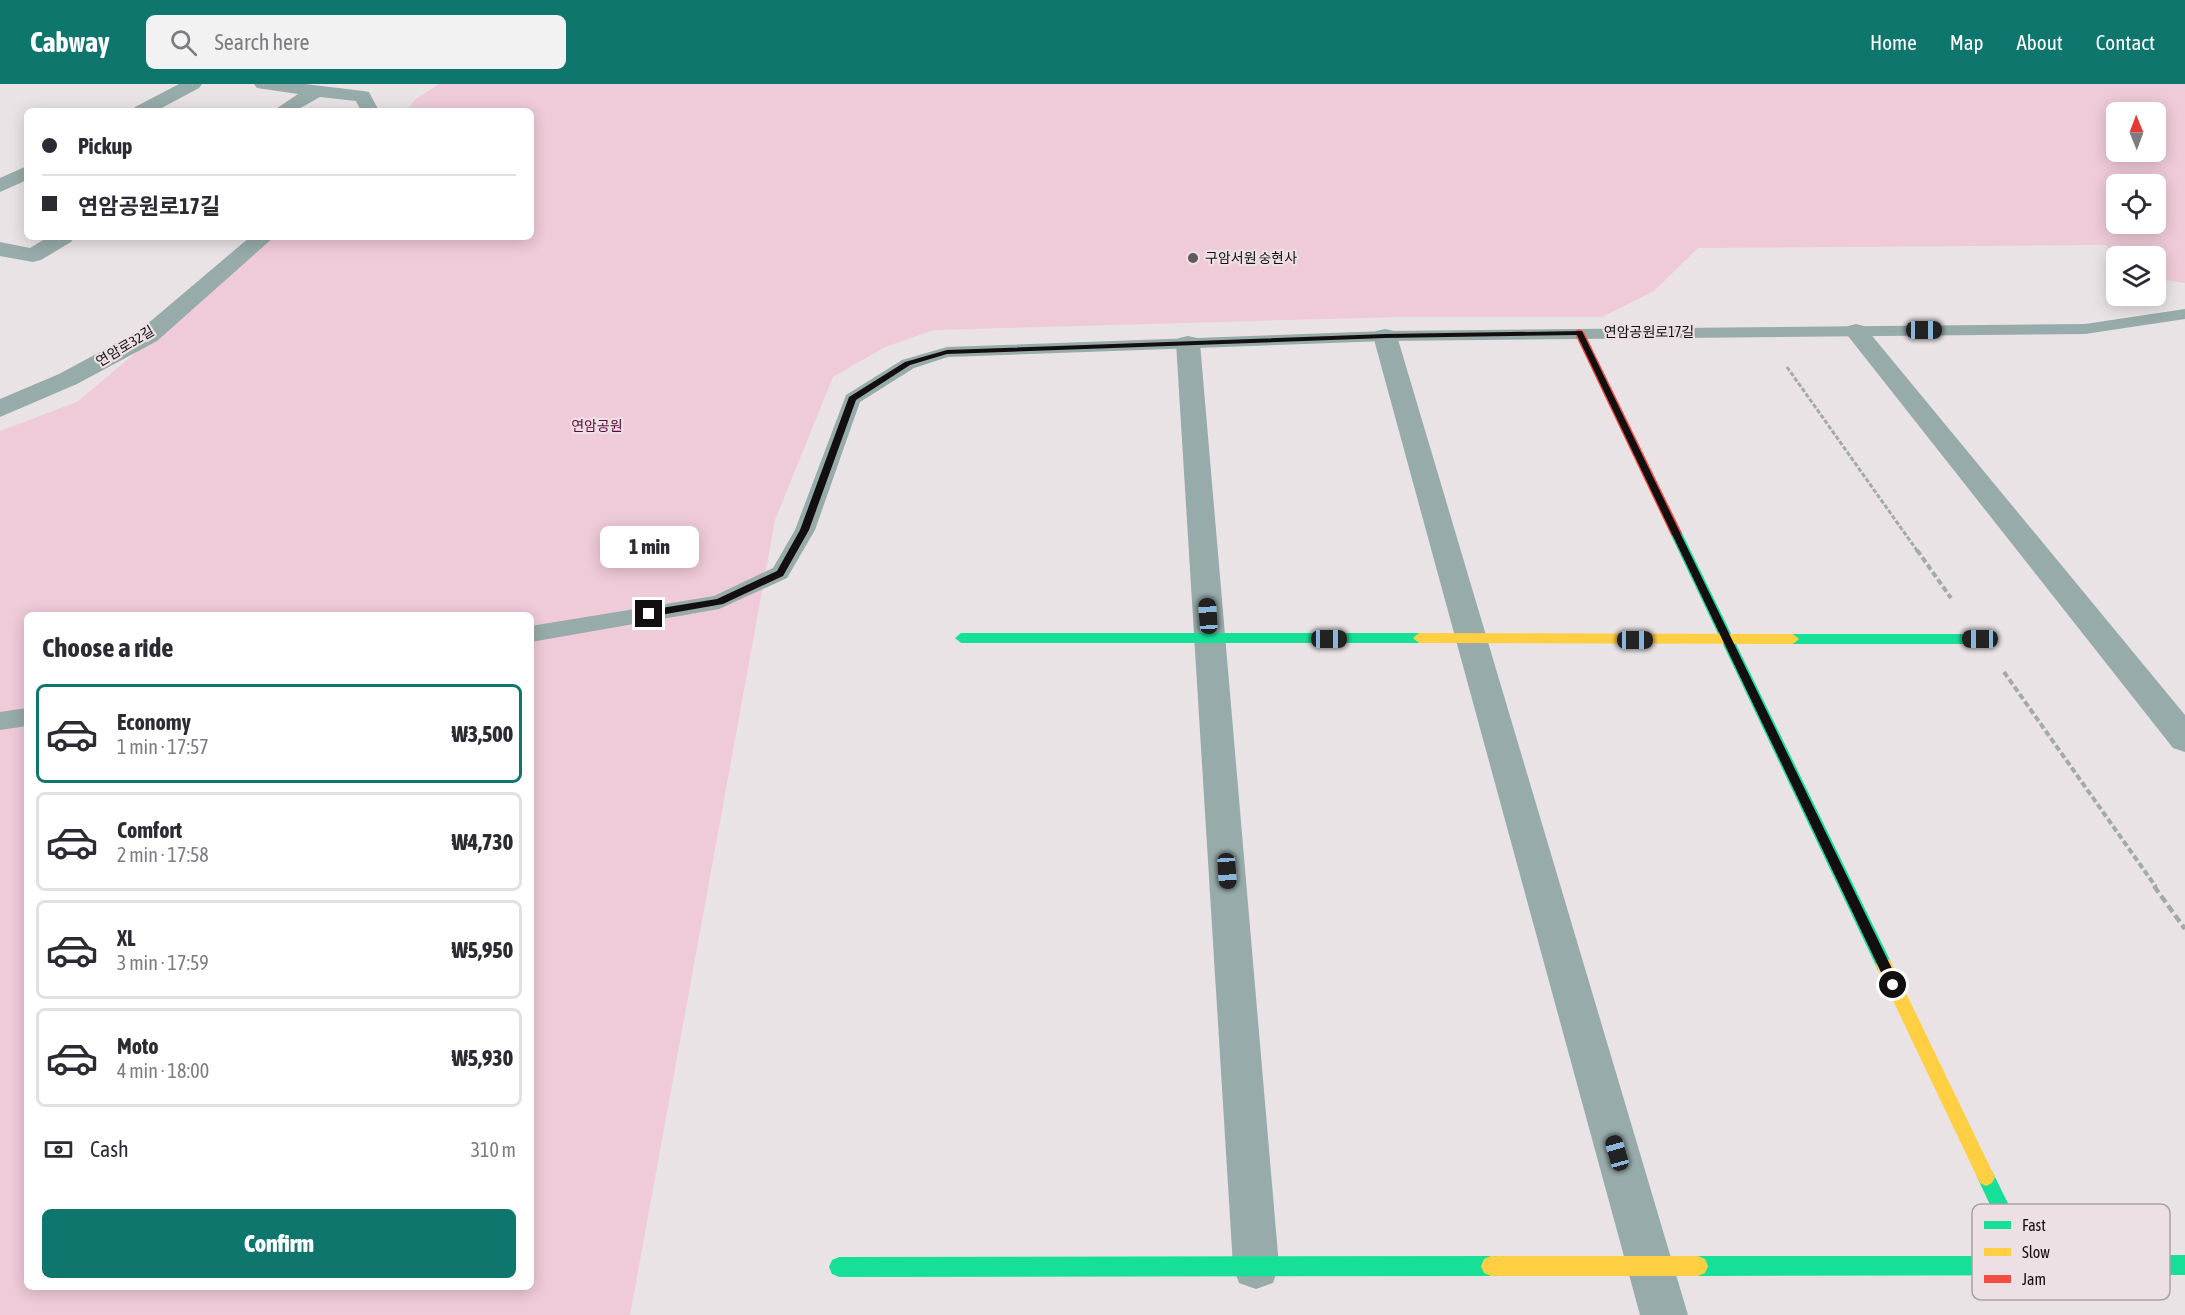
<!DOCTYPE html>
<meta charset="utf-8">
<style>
body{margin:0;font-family:"Asap Condensed","Noto Sans KR",sans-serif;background:#f2f2f3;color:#2b2b33;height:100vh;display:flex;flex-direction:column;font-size:22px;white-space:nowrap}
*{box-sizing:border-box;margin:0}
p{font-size:20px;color:#7c7c81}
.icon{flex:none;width:33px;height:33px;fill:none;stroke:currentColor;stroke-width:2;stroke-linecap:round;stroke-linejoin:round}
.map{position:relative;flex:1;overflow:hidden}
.side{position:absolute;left:24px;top:528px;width:510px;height:678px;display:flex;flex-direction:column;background:#fff;border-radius:9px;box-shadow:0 3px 15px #0003}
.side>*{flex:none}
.top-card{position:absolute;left:24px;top:24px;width:510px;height:132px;border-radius:9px;box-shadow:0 3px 15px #0003;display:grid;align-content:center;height:132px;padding:0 18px;background:#fff}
.needle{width:39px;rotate:359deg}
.fabs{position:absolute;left:2106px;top:18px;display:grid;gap:12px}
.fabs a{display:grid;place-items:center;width:60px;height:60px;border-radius:9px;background:#fff;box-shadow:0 3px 15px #0003;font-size:30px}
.end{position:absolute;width:27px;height:27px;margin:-14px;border:8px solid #130f11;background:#fff;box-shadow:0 0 0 3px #fff}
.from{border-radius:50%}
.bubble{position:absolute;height:42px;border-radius:9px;background:#fff;box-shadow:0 3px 15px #0003;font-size:20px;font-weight:800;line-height:42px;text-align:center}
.car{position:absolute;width:18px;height:36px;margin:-18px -9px;border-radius:8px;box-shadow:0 0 4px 2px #0007;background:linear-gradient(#222 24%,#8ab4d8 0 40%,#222 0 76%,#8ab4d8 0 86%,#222 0)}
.top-card b{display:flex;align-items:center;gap:21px;height:57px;font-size:22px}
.top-card b+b{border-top:2px solid #e1e1e2}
.top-card i{width:15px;height:15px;background:#2b2b33}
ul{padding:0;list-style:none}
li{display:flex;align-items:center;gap:18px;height:99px;margin:0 12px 9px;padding:0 6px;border:3px solid #e1e1e2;border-radius:9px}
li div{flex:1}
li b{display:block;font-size:22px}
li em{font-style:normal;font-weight:800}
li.on{border-color:#0f766e}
li>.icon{width:54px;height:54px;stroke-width:1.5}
h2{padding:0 18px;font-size:27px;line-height:72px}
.pay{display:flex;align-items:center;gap:15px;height:66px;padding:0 18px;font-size:22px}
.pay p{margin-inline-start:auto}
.primary-button{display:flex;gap:12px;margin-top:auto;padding:12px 18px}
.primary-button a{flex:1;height:69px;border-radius:9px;background:#0f766e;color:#fff;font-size:24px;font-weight:800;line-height:69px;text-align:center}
header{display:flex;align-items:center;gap:36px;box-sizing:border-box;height:84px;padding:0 30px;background:#0f766e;color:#fff}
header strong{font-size:28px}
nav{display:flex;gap:33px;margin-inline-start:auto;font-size:21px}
.search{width:420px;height:54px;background:#f2f2f3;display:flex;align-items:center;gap:15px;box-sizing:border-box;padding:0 21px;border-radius:9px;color:#7c7c81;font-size:22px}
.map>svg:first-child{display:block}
.green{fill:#efcad8;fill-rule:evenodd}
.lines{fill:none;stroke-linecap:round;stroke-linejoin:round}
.path-far2{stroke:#a2aaaa;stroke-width:3;stroke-dasharray:4.5 2;stroke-linecap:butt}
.path-far1{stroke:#a2aaaa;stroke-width:4;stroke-dasharray:6 3;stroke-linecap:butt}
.path{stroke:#a2aaaa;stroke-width:4.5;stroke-dasharray:8 4;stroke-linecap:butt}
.lane{fill:#97abaa;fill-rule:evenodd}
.street{fill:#97abaa;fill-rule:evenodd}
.fast{fill:#16e098;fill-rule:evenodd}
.slow{fill:#ffcf43;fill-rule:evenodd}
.jam{fill:#f24e42;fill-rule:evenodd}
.route{fill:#130f11}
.poi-dot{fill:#5e595b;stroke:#ece0e4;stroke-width:2}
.labels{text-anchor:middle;stroke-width:4.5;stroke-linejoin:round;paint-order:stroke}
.far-poi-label{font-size:14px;fill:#130f11;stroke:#ece0e4;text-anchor:start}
.far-street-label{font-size:14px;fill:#130f11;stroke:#ece0e4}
.far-park-label{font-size:14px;fill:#610638;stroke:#ece0e4}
.key{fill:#ece0e4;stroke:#aba1a5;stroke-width:1.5}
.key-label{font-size:16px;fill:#130f11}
</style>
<header>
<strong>Cabway</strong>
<div class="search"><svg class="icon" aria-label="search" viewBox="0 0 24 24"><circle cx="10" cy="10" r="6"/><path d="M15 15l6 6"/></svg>Search here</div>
<nav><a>Home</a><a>Map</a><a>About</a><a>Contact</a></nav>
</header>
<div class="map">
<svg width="2185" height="1231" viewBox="0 0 2185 1231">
<rect width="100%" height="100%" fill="#e9e3e5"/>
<path class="green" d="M439,0H2185V199L2156,195V172H2118L2105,161L1698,164L1654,207L1602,233H1397L934,246L885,263L833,293L775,436L630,1231H0V347L77,318L274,153H531V27H406L416,15ZM2116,28H2156V68H2116ZM2116,100H2156V140H2116ZM27,531H531V1203H27Z"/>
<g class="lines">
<polyline class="path-far2" points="1787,283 1918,468"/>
<g class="path-far1">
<polyline points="1917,466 1951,514"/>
<polyline points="2004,588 2156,803"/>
</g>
<polyline class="path" points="2154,802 2185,845"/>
<g class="lane">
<polygon points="2185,225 2185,235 2085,250 1385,257 948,273 914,284 860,318 815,446 787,494 719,525 531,558 531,542 714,512 773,484 795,446 846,311 902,276 947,263 1385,247 2085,240"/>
<polygon points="27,624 27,642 0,646 0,628"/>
</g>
<g class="street">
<polygon points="179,0 202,0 199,4 156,27 133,27 135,23"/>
<polygon points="254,0 305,0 363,7 369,8 379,27 361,27 356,17 320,13 295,27 273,27 298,10 257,4"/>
<polygon points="27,82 27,96 0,108 0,94"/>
<polygon points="48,153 74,153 71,158 41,176 33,178 0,172 0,158 30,164"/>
<polygon points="250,153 274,153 157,257 77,300 0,333 0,315 59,290 139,247"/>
<polygon points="1856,240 1864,242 2185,631 2185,668 2173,664 1848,252 1844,247 1848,242"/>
<polygon points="1385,245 1394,247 1397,252 1688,1231 1640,1231 1373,252 1376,247"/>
<polygon points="1188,252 1197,254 1200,259 1279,1182 1273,1199 1256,1205 1239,1199 1233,1182 1176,259 1179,254"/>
</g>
<g class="fast">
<polygon points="1676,445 1682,449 1890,876 1892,881 1890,886 1884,888 1878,886 1670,449"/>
<polygon points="961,549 1419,549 1425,554 1419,559 961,559 955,554"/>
<polygon points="1793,550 1980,550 1986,555 1980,560 1793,560 1787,555"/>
<polygon points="1986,1084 1992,1087 2034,1172 2185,1171 2185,1191 1698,1192 1691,1189 1688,1182 1691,1175 1698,1172 2014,1172 1977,1093 1980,1087"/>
<polygon points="1491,1172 1498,1175 1501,1182 1498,1189 1491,1192 839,1193 832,1190 829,1183 832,1176 839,1173"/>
</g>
<g class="slow">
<polygon points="1419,549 1793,550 1799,555 1793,560 1419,559 1413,554"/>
<polygon points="1884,874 1890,876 1992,1087 1995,1093 1992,1099 1986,1102 1980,1099 1876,881 1878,876"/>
<polygon points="1491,1172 1698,1172 1705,1175 1708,1182 1705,1189 1698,1192 1491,1192 1484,1189 1481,1182 1484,1175"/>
</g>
<polygon class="jam" points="1579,245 1584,248 1682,449 1680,452 1672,452 1670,449 1574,248"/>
</g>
<polygon class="route" points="1582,247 1898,897 1898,905 1889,905 1577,251 1385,254 947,270 910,281 856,316 809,446 783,492 723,520 649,533 644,530 649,526 717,515 777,487 800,446 849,313 905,278 947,266 1385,250"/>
<circle class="poi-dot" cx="1193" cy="174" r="6"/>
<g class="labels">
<g class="far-poi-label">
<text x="1205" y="179">구암서원 숭현사</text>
</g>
<g class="far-street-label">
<text x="1649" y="253">연암공원로17길</text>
<text transform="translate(125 262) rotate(-31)" y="5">연암로32길</text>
</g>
<g class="far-park-label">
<text x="597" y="347">연암공원</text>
</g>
</g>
<rect x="1972" y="1120" width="198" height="96" rx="9" class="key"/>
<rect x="1984" y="1137" width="27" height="8" fill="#16e098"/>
<rect x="1984" y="1164" width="27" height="8" fill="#ffcf43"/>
<rect x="1984" y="1191" width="27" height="8" fill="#f24e42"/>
<g class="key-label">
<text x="2022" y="1147">Fast</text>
<text x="2022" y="1174">Slow</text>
<text x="2022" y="1201">Jam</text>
</g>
</svg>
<div class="fabs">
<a><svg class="needle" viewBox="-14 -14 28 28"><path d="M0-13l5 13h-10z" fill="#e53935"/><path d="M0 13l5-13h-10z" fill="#7c7c81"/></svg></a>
<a><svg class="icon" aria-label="locate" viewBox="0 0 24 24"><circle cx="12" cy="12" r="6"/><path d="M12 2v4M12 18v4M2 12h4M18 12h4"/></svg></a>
<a><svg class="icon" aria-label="layers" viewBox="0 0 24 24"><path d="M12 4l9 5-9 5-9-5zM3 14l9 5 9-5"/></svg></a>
</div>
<i class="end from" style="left:1893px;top:901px"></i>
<i class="end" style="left:649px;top:530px"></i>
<div class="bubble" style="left:600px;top:442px;width:99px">1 min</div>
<i class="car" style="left:1924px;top:246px;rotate:90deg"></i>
<i class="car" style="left:1208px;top:532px;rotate:356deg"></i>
<i class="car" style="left:1329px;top:555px;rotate:90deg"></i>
<i class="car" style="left:1980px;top:555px;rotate:270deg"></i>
<i class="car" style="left:1635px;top:556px;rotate:90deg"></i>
<i class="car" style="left:1227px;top:787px;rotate:176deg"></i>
<i class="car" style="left:1617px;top:1069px;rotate:344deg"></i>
<div class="top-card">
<b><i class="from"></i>Pickup</b>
<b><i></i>연암공원로17길</b>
</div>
<section class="side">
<h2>Choose a ride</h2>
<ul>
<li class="on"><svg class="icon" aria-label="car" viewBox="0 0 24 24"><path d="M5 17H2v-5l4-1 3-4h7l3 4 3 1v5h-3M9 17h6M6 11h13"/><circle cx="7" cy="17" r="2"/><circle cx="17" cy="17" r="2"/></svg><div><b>Economy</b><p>1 min · 17:57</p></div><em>₩3,500</em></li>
<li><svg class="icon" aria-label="car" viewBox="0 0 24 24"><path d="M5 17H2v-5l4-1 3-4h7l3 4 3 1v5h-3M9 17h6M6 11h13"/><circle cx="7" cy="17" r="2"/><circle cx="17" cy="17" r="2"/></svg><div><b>Comfort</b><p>2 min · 17:58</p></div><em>₩4,730</em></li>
<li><svg class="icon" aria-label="car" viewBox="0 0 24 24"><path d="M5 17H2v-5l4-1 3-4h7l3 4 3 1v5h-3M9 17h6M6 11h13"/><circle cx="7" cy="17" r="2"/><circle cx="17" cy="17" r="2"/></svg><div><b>XL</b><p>3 min · 17:59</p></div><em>₩5,950</em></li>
<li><svg class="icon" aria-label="car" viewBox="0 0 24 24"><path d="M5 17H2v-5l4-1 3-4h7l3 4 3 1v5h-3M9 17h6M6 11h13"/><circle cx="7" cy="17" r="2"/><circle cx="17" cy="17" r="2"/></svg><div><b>Moto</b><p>4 min · 18:00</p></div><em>₩5,930</em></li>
</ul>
<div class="pay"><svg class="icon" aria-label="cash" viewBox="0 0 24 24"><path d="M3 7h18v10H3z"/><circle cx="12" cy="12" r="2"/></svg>Cash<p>310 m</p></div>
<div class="primary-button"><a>Confirm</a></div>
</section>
</div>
